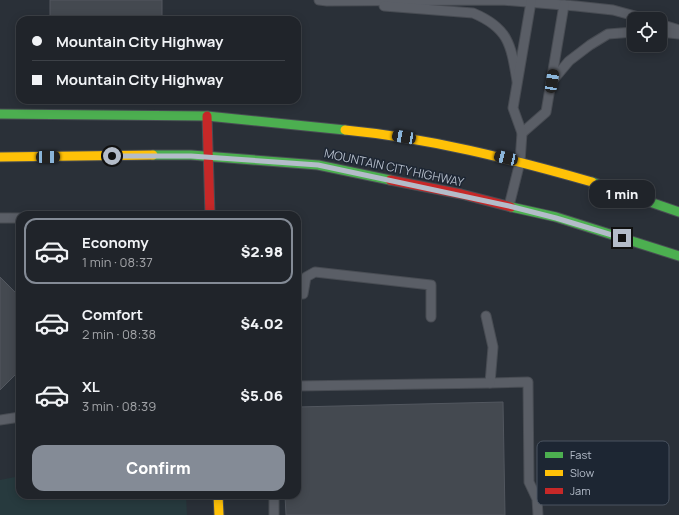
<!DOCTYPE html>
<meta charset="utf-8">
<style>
body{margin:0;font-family:Manrope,sans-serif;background:#2d3036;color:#f1f3f6;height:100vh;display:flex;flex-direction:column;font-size:15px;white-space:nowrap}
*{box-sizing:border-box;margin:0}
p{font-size:13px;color:#a2a4a8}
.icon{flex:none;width:22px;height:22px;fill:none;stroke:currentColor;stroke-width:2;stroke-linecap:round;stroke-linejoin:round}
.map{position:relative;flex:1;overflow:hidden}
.side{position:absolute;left:16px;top:211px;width:285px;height:288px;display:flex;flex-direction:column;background:#20242a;border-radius:12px;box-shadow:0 2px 10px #0003,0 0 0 1px #3d4147}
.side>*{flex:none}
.guide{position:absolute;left:16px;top:16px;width:285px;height:88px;border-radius:12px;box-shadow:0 2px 10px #0003,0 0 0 1px #3d4147;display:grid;align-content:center;height:88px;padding:0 16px;background:#20242a}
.fabs{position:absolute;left:627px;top:12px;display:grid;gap:8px}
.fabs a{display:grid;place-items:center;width:40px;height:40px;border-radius:8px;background:#20242a;box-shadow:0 2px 10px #0003,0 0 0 1px #3d4147;font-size:20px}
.end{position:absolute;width:18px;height:18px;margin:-9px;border:5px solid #b4bcc9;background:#111;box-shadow:0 0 0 2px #111}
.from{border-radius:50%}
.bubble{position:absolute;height:28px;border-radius:12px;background:#20242a;box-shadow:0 2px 10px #0003,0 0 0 1px #3d4147;font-size:13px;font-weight:800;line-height:28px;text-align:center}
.car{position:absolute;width:12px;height:24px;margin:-12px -6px;border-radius:5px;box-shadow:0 0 3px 1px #0007;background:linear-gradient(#222 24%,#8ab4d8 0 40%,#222 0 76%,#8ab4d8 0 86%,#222 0)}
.guide b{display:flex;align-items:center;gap:14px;height:38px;font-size:15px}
.guide b+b{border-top:1px solid #3d4147}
.guide i{width:10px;height:10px;background:#f1f3f6}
ul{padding:7px 0 0;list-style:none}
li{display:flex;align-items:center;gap:12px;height:66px;margin:0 8px 6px;padding:0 8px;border:2px solid transparent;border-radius:12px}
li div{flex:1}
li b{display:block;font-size:15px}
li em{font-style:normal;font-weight:800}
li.current{border-color:#848b96}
li>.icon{width:36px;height:36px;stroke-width:1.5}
.primary-button{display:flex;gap:8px;margin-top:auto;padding:8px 16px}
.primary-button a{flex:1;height:46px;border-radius:12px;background:#848b96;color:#fff;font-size:16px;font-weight:800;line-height:46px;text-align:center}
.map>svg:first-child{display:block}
.green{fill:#273a3e}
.building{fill:#444950;stroke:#52575f}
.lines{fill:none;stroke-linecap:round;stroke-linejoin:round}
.lane-casing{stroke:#484c53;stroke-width:11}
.fast-casing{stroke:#484c53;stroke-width:11}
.slow-casing{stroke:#484c53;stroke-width:11}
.jam-casing{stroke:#484c53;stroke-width:11}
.lane{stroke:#5a5e66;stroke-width:9}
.fast{stroke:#4caf50;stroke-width:9}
.slow{stroke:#ffc107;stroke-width:9}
.jam{stroke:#c62828;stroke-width:9}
.route{stroke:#b4bcc9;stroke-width:5}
.labels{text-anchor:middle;stroke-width:3;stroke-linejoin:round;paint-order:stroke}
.street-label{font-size:12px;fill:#b4bcc9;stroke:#1d2633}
.key{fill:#1d2633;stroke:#4a5360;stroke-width:1}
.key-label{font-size:11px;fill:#b4bcc9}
</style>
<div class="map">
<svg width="679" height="515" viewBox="0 0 679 515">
<rect width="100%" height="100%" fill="#2a3038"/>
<polygon class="green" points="20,476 20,495 186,495 187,515 0,515 0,480"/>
<g class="building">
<rect x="50" y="0" width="112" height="20"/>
<polygon points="0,277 20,297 20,370 0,390"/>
<polygon points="503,402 505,515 286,515 285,495 297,495 297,407"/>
</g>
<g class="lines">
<defs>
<g id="lane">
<polyline points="319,0 327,1 502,0 576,6 613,10 646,19"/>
<path d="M384,6L473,13C509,28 511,45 517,81"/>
<polyline points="660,24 679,30"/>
<polyline points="660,32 679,34"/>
<polyline points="553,80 569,61 590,45 608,34 634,32"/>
<polyline points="522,133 546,112 564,5"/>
<polyline points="509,206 520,162 522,133 513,108 531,2"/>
<polyline points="0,218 20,218"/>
<polyline points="303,294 306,277 315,272 431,285 431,317"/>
<polyline points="486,316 493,347 490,383 528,382 529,482 537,499 538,515"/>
<polyline points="297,386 490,383"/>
<polyline points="0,420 20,417"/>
<polyline points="274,495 274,515"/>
</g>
<g id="fast">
<polyline points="0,114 207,116 345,130"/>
<polyline points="153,155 191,155 318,165 390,180"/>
<polyline points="592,182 679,212"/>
<polyline points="511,207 556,217 679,256"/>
</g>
<g id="slow">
<path d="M345,130C429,138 511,159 592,182"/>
<polyline points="0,157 153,155"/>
<polyline points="218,495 219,515"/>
</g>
<g id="jam">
<polyline points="207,116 210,215"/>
<polyline points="390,180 461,194 511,207"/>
</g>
</defs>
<use href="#lane" class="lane-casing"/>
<use href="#fast" class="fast-casing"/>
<use href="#slow" class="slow-casing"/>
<use href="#jam" class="jam-casing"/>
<use href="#lane" class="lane"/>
<use href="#fast" class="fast"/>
<use href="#slow" class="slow"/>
<use href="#jam" class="jam"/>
</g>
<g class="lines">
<polyline class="route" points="112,156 191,156 318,165 509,206 556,218 622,238"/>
</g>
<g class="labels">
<g class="street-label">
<text transform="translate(394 168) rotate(12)" y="4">MOUNTAIN CITY HIGHWAY</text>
</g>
</g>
<rect x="537" y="441" width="132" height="64" rx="6" class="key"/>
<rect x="545" y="452" width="18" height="6" fill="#4caf50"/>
<rect x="545" y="470" width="18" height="6" fill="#ffc107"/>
<rect x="545" y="488" width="18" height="6" fill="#c62828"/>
<g class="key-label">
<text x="570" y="459">Fast</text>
<text x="570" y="477">Slow</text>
<text x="570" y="495">Jam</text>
</g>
</svg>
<div class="fabs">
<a><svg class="icon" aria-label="locate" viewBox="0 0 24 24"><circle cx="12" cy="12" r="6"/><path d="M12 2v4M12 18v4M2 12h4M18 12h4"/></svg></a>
</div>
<i class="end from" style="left:112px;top:156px"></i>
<i class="end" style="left:622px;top:238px"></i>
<div class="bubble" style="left:589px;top:180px;width:66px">1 min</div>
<i class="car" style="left:552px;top:81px;rotate:9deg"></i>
<i class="car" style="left:404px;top:137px;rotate:280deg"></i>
<i class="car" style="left:48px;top:157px;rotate:89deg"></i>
<i class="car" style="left:506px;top:158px;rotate:283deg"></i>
<div class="guide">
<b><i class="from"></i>Mountain City Highway</b>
<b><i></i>Mountain City Highway</b>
</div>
<section class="side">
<ul>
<li class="current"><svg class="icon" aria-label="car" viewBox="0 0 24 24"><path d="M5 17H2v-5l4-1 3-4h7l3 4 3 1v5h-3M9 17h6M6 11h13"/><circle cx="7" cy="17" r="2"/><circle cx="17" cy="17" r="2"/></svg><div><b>Economy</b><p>1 min · 08:37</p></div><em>$2.98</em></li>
<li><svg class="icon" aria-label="car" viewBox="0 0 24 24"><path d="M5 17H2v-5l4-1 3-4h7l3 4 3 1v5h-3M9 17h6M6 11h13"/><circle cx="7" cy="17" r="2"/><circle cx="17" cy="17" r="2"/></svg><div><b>Comfort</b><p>2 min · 08:38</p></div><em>$4.02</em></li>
<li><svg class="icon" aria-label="car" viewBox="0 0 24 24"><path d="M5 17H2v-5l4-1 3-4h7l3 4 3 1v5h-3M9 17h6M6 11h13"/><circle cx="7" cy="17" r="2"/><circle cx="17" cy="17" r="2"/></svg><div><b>XL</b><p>3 min · 08:39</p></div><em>$5.06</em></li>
</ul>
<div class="primary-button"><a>Confirm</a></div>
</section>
</div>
